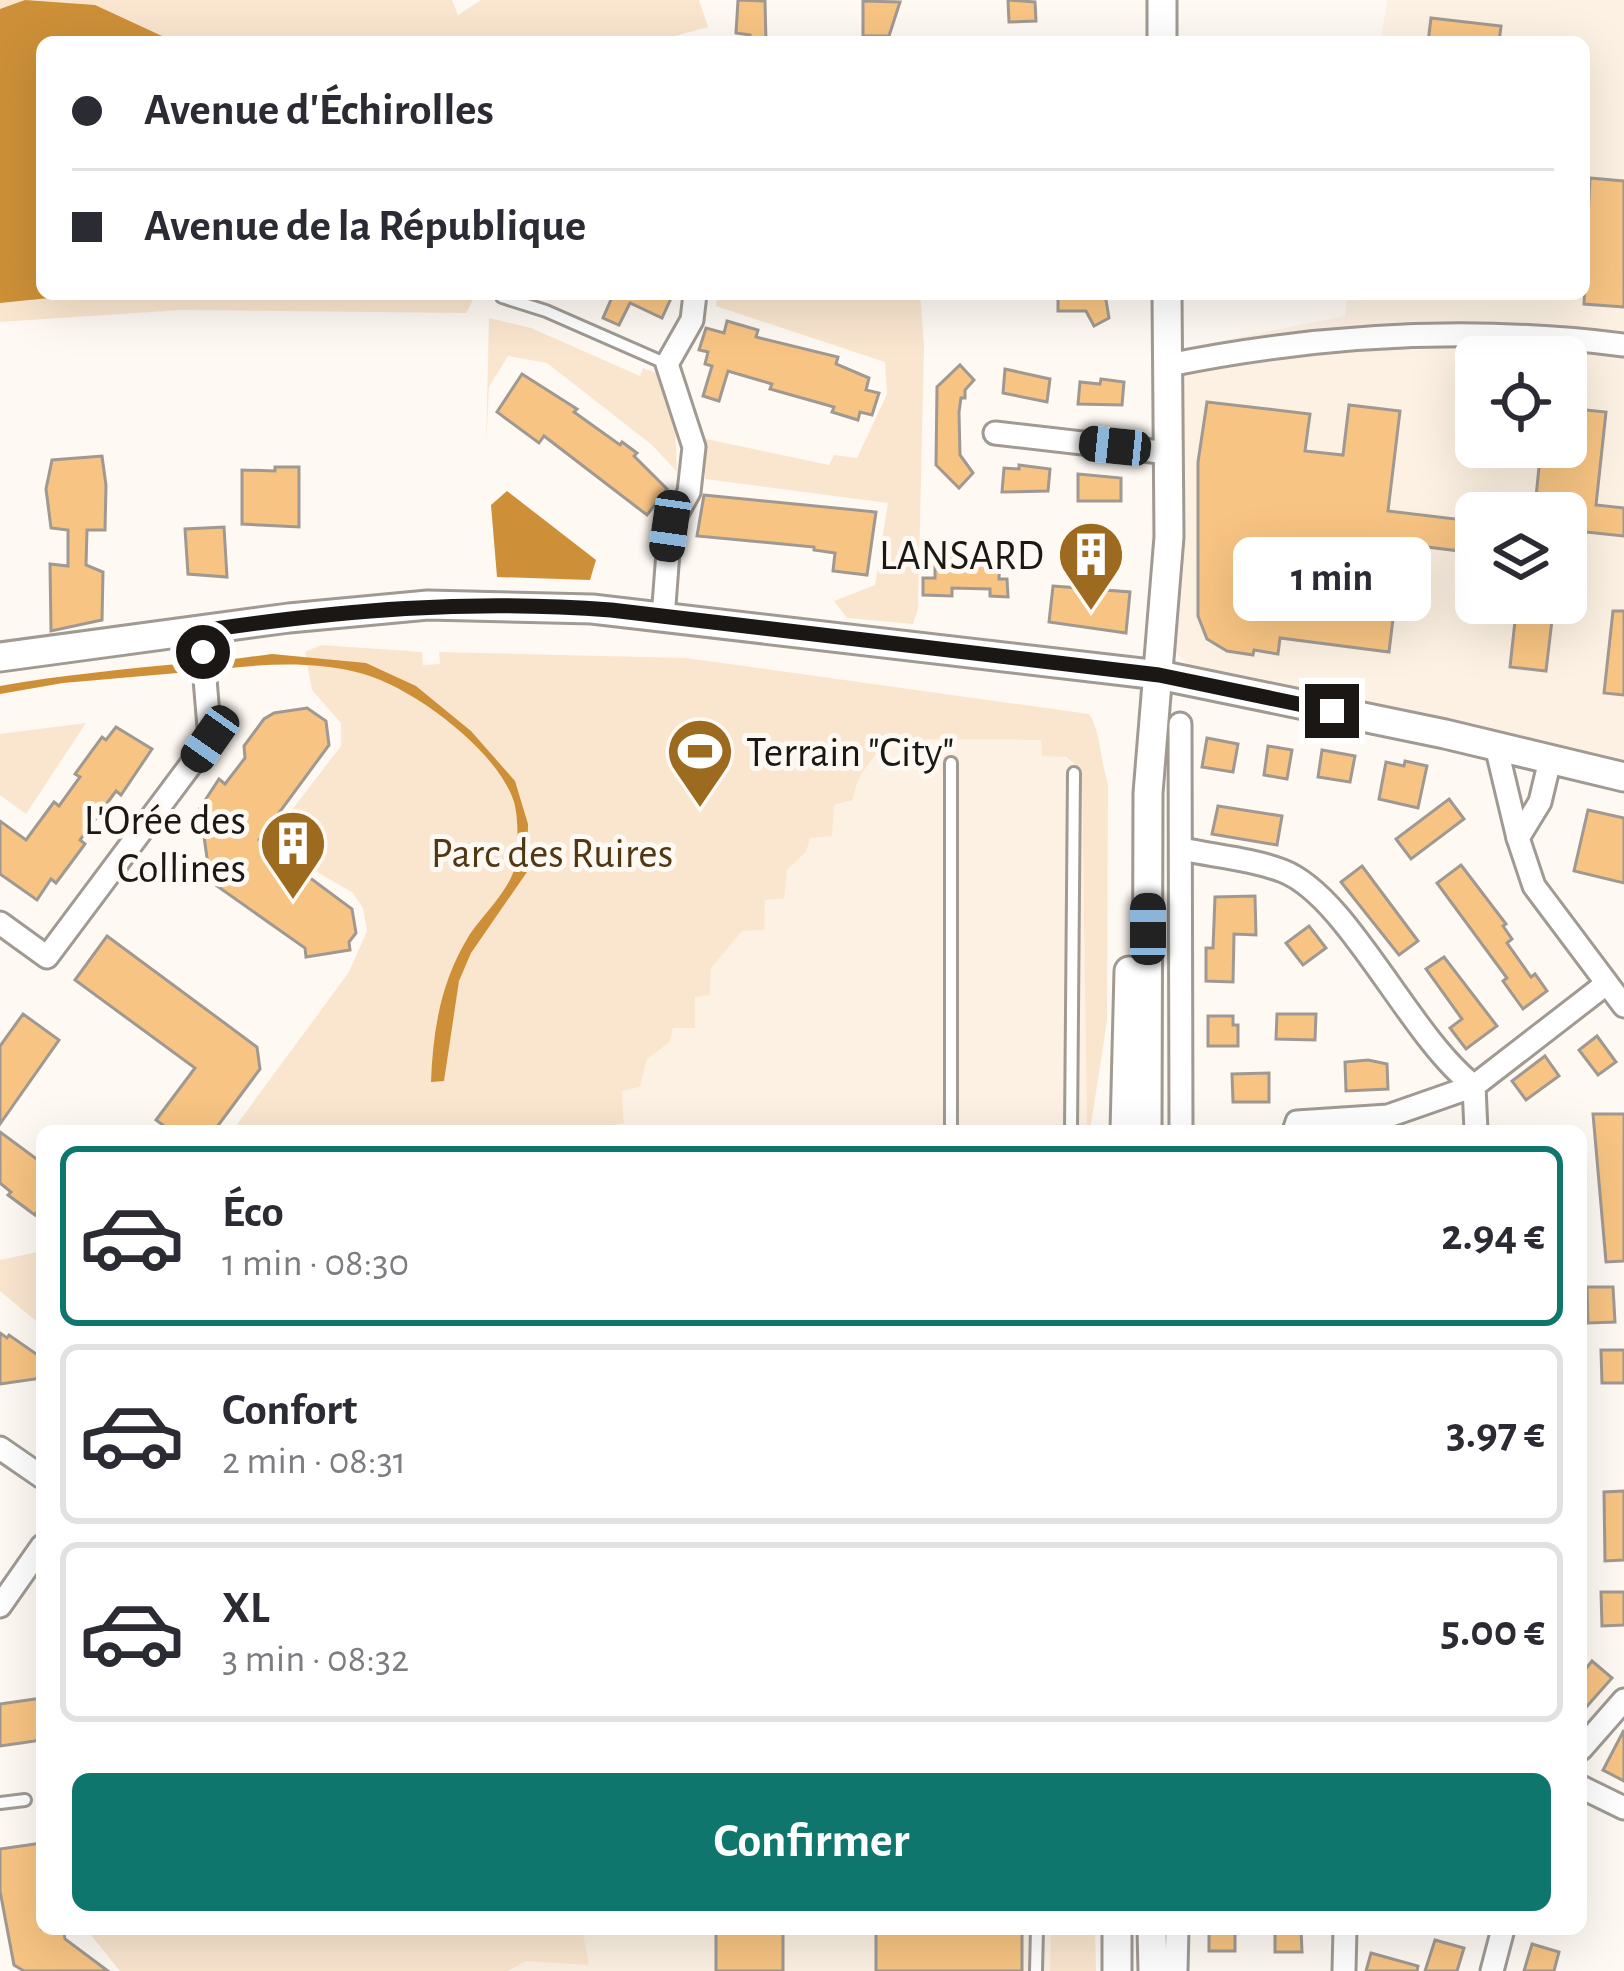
<!DOCTYPE html>
<html lang="fr">
<meta charset="utf-8">
<style>
body{margin:0;font-family:"Alegreya Sans",sans-serif;background:#f2f2f3;color:#2b2b33;height:100vh;display:flex;flex-direction:column;font-size:45px;white-space:nowrap}
*{box-sizing:border-box;margin:0}
p{font-size:39px;color:#7c7c81}
.icon{flex:none;width:66px;height:66px;fill:none;stroke:currentColor;stroke-width:2;stroke-linecap:round;stroke-linejoin:round}
.map{position:relative;flex:1;overflow:hidden}
.side{position:absolute;left:36px;top:1125px;width:1551px;height:810px;display:flex;flex-direction:column;background:#fff;border-radius:18px;box-shadow:0 12px 48px #0002}
.side>*{flex:none}
.top-card{position:absolute;left:36px;top:36px;width:1554px;height:264px;border-radius:18px;box-shadow:0 12px 48px #0002;display:grid;align-content:center;height:264px;padding:0 36px;background:#fff}
.tools{position:absolute;left:1455px;top:336px;display:grid;gap:24px}
.tools a{display:grid;place-items:center;width:132px;height:132px;border-radius:18px;background:#fff;box-shadow:0 12px 48px #0002;font-size:60px}
.end{position:absolute;width:54px;height:54px;margin:-27px;border:15px solid #1a1715;background:#fff;box-shadow:0 0 0 6px #fff}
.from{border-radius:50%}
.bubble{position:absolute;height:84px;border-radius:18px;background:#fff;box-shadow:0 12px 48px #0002;font-size:39px;font-weight:600;line-height:84px;text-align:center}
.car{position:absolute;width:36px;height:72px;margin:-36px -18px;border-radius:15px;box-shadow:0 0 9px 3px #0007;background:linear-gradient(#222 24%,#8ab4d8 0 40%,#222 0 76%,#8ab4d8 0 86%,#222 0)}
.top-card b{display:flex;align-items:center;gap:42px;height:114px;font-size:45px}
.top-card b+b{border-top:3px solid #e1e1e2}
.top-card i{width:30px;height:30px;background:#2b2b33}
ul{padding:21px 0 0;list-style:none}
li{display:flex;align-items:center;gap:36px;height:180px;margin:0 24px 18px;padding:0 12px;border:6px solid #e1e1e2;border-radius:18px}
li div{flex:1}
li b{display:block;font-size:45px}
li em{font-style:normal;font-weight:600}
li.current{border-color:#0f766e}
li>.icon{width:108px;height:108px;stroke-width:1.5}
.primary-button{display:flex;gap:24px;margin-top:auto;padding:24px 36px}
.primary-button a{flex:1;height:138px;border-radius:18px;background:#0f766e;color:#fff;font-size:48px;font-weight:600;line-height:138px;text-align:center}
.map>svg:first-child{display:block}
.built{fill:#fcf1e2;fill-rule:evenodd}
.green{fill:#fae6cf}
.water{fill:#cd9038}
.building{fill:#f7c483;stroke:#a09992;stroke-width:3}
.lines{fill:none;stroke-linecap:round;stroke-linejoin:round}
.service-casing{stroke:#a09a93;stroke-width:16}
.minor-casing{stroke:#a09a93;stroke-width:27}
.tertiary-casing{stroke:#a09a93;stroke-width:33}
.service{stroke:#fff;stroke-width:10}
.minor{stroke:#fff;stroke-width:21}
.tertiary{stroke:#fff;stroke-width:27}
.route{stroke:#1a1715;stroke-width:15}
.labels{text-anchor:middle;stroke-width:10;stroke-linejoin:round;paint-order:stroke}
.poi-label{font-size:42px;fill:#1a1715;stroke:#fef9f3;text-anchor:end}
.park-label{font-size:42px;fill:#513713;stroke:#fef9f3}
</style>
<div class="map">
<svg width="1624" height="1971" viewBox="0 0 1624 1971">
<rect width="100%" height="100%" fill="#fef9f3"/>
<g class="built">
<path d="M1387,0H1624V762L1190,666L1150,628L1154,354L1345,316L1348,294H1584V42H1381ZM1476,357H1566V447H1476ZM1476,513H1566V603H1476Z"/>
<polygon points="884,739 1042,740 1082,771 1087,1131 617,1131 617,1124 624,1122 622,1091 640,1087 647,1059 670,1042 673,1028 695,996 710,994 711,968 787,870 806,852 810,837 834,805 853,800 857,776 879,754"/>
<polygon points="582,1929 1051,1929 1050,1971 508,1971 526,1961 588,1964"/>
</g>
<g class="green">
<polygon points="0,0 452,0 458,15 481,0 699,0 708,27 653,42 42,42 42,294 476,294 466,313 181,310 0,322"/>
<polygon points="718,294 920,294 924,346 918,609 913,624 847,618 834,601 875,585 888,503 705,479 706,439 829,465 834,455 857,458 887,394 885,362 716,306"/>
<polygon points="489,318 531,328 640,376 643,368 658,374 675,424 677,472 652,445 547,363 508,356 489,387 486,445"/>
<path d="M321,645L422,652L423,665L440,664L439,652L686,658L1089,714C1100,728 1101,764 1108,784L1107,1021L1090,1131H1087L1082,771L1066,757L1042,756L1041,740L885,739C873,767 859,764 853,800L834,805L832,836L810,838L806,852L787,870L784,898L765,900L764,930L742,931L711,968L710,995L695,997V1028H673L670,1042L647,1059L640,1087L622,1091L624,1123L617,1124V1131H232L349,972L367,931L363,908L353,893L317,872L290,847L288,815L341,746V723L312,690L305,652Z"/>
<polygon points="86,723 26,814 0,795 0,734"/>
<polygon points="42,1251 42,1326 0,1291 0,1260"/>
<polygon points="86,1929 582,1929 589,1965 526,1961 508,1971 120,1971"/>
<polygon points="1051,1929 1095,1929 1096,1971 1050,1971"/>
</g>
<g class="water">
<polygon points="25,0 95,5 175,42 42,42 42,294 89,294 0,303 0,9"/>
<polygon points="507,491 596,560 590,580 497,577 491,505"/>
<path d="M272,654L366,663L416,686L471,731L515,781L528,824L527,872L471,953L459,981L444,1081L431,1082C433,1029 441,980 470,934C483,915 511,888 515,866C518,848 519,820 514,802C498,750 408,683 356,672C311,661 266,664 220,669L219,661Z"/>
<path d="M188,663L189,672L63,683L0,694V686C62,675 125,669 188,663Z"/>
</g>
<g class="building">
<polygon points="738,0 765,1 766,42 749,42 750,35 736,33"/>
<polygon points="1008,0 1035,2 1036,21 1009,22"/>
<polygon points="863,1 900,2 889,36 863,36"/>
<polygon points="1431,18 1501,26 1499,42 1428,42"/>
<polygon points="1590,178 1624,181 1624,307 1584,304"/>
<polygon points="610,294 673,294 662,318 630,303 619,325 603,318 613,295"/>
<polygon points="1058,294 1105,294 1109,318 1094,326 1086,311 1058,311"/>
<polygon points="727,321 758,330 756,337 838,357 836,364 869,378 866,390 879,393 872,415 860,412 858,420 832,412 834,407 770,389 772,384 728,371 719,401 703,396 712,366 705,364 708,352 699,350 706,328 724,333"/>
<polygon points="960,365 974,380 965,390 965,398 961,398 959,412 960,455 973,473 959,488 936,465 937,387"/>
<polygon points="1005,369 1050,379 1047,402 1003,393"/>
<polygon points="522,374 577,409 574,412 620,445 622,442 637,453 634,456 667,489 647,515 544,436 539,443 497,412"/>
<polygon points="1101,379 1124,382 1122,405 1078,404 1080,382 1100,384"/>
<polygon points="1207,402 1310,414 1305,451 1343,455 1349,405 1400,411 1388,511 1472,521 1468,552 1402,544 1389,652 1280,638 1278,654 1254,650 1253,655 1227,651 1207,639 1198,616 1198,462"/>
<polygon points="1566,408 1606,412 1596,505 1624,508 1624,536 1566,530 1566,513 1550,513 1550,508 1535,507 1541,447 1566,447"/>
<polygon points="102,456 106,485 105,530 87,530 86,565 103,572 102,620 51,631 50,564 68,566 68,530 51,528 46,489 52,460"/>
<polygon points="1019,465 1050,469 1048,491 1002,492 1004,468 1019,469"/>
<polygon points="275,467 299,467 299,527 242,524 242,470 275,471"/>
<polygon points="1078,474 1121,478 1121,501 1078,501"/>
<polygon points="704,495 876,512 867,575 833,571 835,553 814,550 814,547 697,536"/>
<polygon points="224,527 227,577 188,574 185,529"/>
<polygon points="935,556 1000,557 999,579 1007,579 1008,597 990,596 990,589 952,588 952,596 923,595 923,578 935,578"/>
<polygon points="1053,586 1130,592 1126,633 1049,622"/>
<polygon points="1517,603 1554,603 1546,671 1510,667"/>
<polygon points="1613,611 1624,611 1624,695 1604,693"/>
<polygon points="307,708 326,721 329,745 259,840 352,909 356,933 349,942 350,950 306,957 305,948 217,886 221,881 209,872 200,808 219,779 225,784 245,758 244,746 264,719 274,713"/>
<polygon points="116,727 152,749 121,795 116,791 80,840 85,844 56,883 51,879 37,900 0,874 0,821 26,840 54,802 59,806 80,777 75,774 102,737 106,740"/>
<polygon points="1207,738 1238,744 1233,772 1202,767"/>
<polygon points="1268,746 1292,750 1287,779 1264,775"/>
<polygon points="1322,750 1355,756 1350,782 1318,777"/>
<polygon points="1405,761 1427,766 1418,808 1379,799 1386,762 1404,766"/>
<polygon points="1449,799 1464,819 1411,859 1396,839"/>
<polygon points="1218,806 1282,816 1277,845 1212,834"/>
<polygon points="1588,810 1624,818 1624,883 1574,871"/>
<polygon points="1461,865 1506,924 1503,926 1512,939 1507,943 1531,977 1535,974 1547,991 1523,1009 1503,981 1507,978 1437,883"/>
<polygon points="1362,866 1418,941 1399,955 1341,882"/>
<polygon points="1255,896 1256,935 1234,934 1233,982 1206,981 1206,948 1213,948 1215,897"/>
<polygon points="1309,926 1326,948 1303,965 1286,943"/>
<polygon points="107,936 257,1047 260,1069 214,1131 171,1131 156,1120 195,1068 75,980"/>
<polygon points="1444,957 1497,1026 1466,1049 1450,1028 1462,1019 1426,969"/>
<polygon points="23,1014 59,1040 0,1124 0,1046"/>
<polygon points="1277,1014 1316,1014 1315,1040 1276,1039"/>
<polygon points="1208,1016 1233,1016 1233,1025 1238,1025 1238,1046 1208,1046"/>
<polygon points="1597,1036 1616,1062 1598,1075 1579,1050"/>
<polygon points="1545,1056 1559,1076 1526,1100 1512,1081"/>
<polygon points="1368,1060 1387,1064 1388,1089 1346,1091 1345,1062"/>
<polygon points="1269,1073 1269,1102 1233,1102 1232,1074"/>
<polygon points="1593,1114 1624,1114 1624,1261 1606,1262"/>
<polygon points="0,1132 42,1163 42,1204 35,1215 8,1195 11,1192 0,1183"/>
<polygon points="1587,1287 1613,1287 1615,1322 1588,1323"/>
<polygon points="0,1333 7,1338 9,1335 42,1358 42,1378 0,1384"/>
<polygon points="1601,1350 1624,1350 1624,1383 1602,1383"/>
<polygon points="1624,1491 1624,1560 1605,1561 1604,1492"/>
<polygon points="1601,1592 1624,1592 1624,1625 1602,1626"/>
<polygon points="1592,1661 1612,1678 1581,1713 1581,1675"/>
<polygon points="42,1698 42,1740 0,1746 0,1704"/>
<polygon points="1624,1730 1624,1781 1603,1770"/>
<polygon points="42,1843 42,1929 63,1929 65,1939 108,1971 24,1971 14,1965 0,1891 0,1849"/>
<rect x="716" y="1929" width="67" height="42"/>
<rect x="876" y="1929" width="146" height="42"/>
<rect x="1209" y="1929" width="26" height="22"/>
<polygon points="1275,1929 1301,1929 1302,1952 1275,1952"/>
<polygon points="1435,1940 1464,1948 1457,1971 1425,1971"/>
<polygon points="1532,1944 1559,1952 1554,1971 1524,1971"/>
<polygon points="1371,1953 1418,1966 1417,1971 1366,1971"/>
</g>
<g class="lines">
<defs>
<g id="service">
<polyline points="502,297 546,311 667,364"/>
<polyline points="951,763 951,1131"/>
<polyline points="1071,1131 1074,773"/>
<polyline points="0,1803 25,1800"/>
<polyline points="1036,1971 1037,1929"/>
</g>
<g id="minor">
<path d="M1169,365C1317,335 1473,326 1624,345"/>
<polyline points="995,433 1169,453"/>
<polyline points="663,618 670,526 689,492 694,447 667,364 692,320 695,294"/>
<polyline points="1180,724 1181,1131"/>
<polyline points="1496,746 1518,838 1534,886 1624,1006"/>
<polyline points="1518,838 1540,802 1550,760"/>
<path d="M1182,849C1214,856 1252,859 1283,871C1349,897 1409,1036 1474,1086"/>
<polyline points="0,923 47,957 210,739 201,631"/>
<polyline points="1294,1131 1297,1122 1388,1116 1474,1086"/>
<polyline points="1476,1131 1474,1086 1606,984"/>
<polyline points="0,1448 42,1477"/>
<polyline points="0,1606 42,1546"/>
<polyline points="1581,1749 1624,1700"/>
<polyline points="1581,1787 1624,1808"/>
<polyline points="1176,1971 1177,1929"/>
<polyline points="1344,1971 1345,1929"/>
<polyline points="1492,1971 1503,1929"/>
</g>
<g id="tertiary">
<polyline points="1162,42 1162,0"/>
<polyline points="0,657 289,618 428,605 592,609 1159,675 1445,734 1624,777"/>
<polyline points="1125,1131 1129,971"/>
<polyline points="1147,1131 1148,793 1169,537 1167,294"/>
<polyline points="1117,1929 1117,1971"/>
<polyline points="1152,1929 1153,1971"/>
</g>
</defs>
<use href="#service" class="service-casing"/>
<use href="#minor" class="minor-casing"/>
<use href="#tertiary" class="tertiary-casing"/>
<use href="#service" class="service"/>
<use href="#minor" class="minor"/>
<use href="#tertiary" class="tertiary"/>
</g>
<g class="lines">
<path class="route" d="M203,652L201,631C342,610 469,599 611,610L1159,675L1332,711"/>
</g>
<defs>
<symbol id="building-pin" viewBox="-11 -11 22 30"><path d="M0 17L-7.5 6A9.5 9.5 0 1 1 7.5 6Z" fill="#9d6b20" stroke="#fef9f3"/><path d="M-4-6H4V6H1V3H-1V6H-4ZM-2.5-4.3h1.7v1.8h-1.7ZM.8-4.3h1.7v1.8H.8ZM-2.5-1h1.7V.8h-1.7ZM.8-1h1.7V.8H.8Z" fill="#fff"/></symbol>
<symbol id="stadium-pin" viewBox="-11 -11 22 30"><path d="M0 17L-7.5 6A9.5 9.5 0 1 1 7.5 6Z" fill="#9d6b20" stroke="#fef9f3"/><path d="M0-5a6.5 5 0 1 0 0 10a6.5 5 0 1 0 0-10ZM-3.5-1.8h7v3.6h-7Z" fill="#fff"/></symbol>
</defs>
<g fill-rule="evenodd">
<use href="#building-pin" x="1053" y="516" width="76" height="104"/>
<use href="#stadium-pin" x="662" y="713" width="76" height="104"/>
<use href="#building-pin" x="255" y="805" width="76" height="104"/>
</g>
<g class="labels">
<g class="poi-label">
<text x="1044" y="569">LANSARD</text>
<text x="746" y="766" text-anchor="start">Terrain "City"</text>
<text x="246" y="834">L'Orée des<tspan x="246" dy="48">Collines</tspan></text>
</g>
<g class="park-label">
<text x="552" y="867">Parc des Ruires</text>
</g>
</g>
</svg>
<div class="tools">
<a><svg class="icon" aria-label="locate" viewBox="0 0 24 24"><circle cx="12" cy="12" r="6"/><path d="M12 2v4M12 18v4M2 12h4M18 12h4"/></svg></a>
<a><svg class="icon" aria-label="layers" viewBox="0 0 24 24"><path d="M12 4l9 5-9 5-9-5zM3 14l9 5 9-5"/></svg></a>
</div>
<i class="end from" style="left:203px;top:652px"></i>
<i class="end" style="left:1332px;top:711px"></i>
<div class="bubble" style="left:1233px;top:537px;width:198px">1 min</div>
<i class="car" style="left:1115px;top:446px;rotate:276deg"></i>
<i class="car" style="left:670px;top:526px;rotate:188deg"></i>
<i class="car" style="left:210px;top:739px;rotate:215deg"></i>
<i class="car" style="left:1148px;top:929px;rotate:0deg"></i>
<div class="top-card">
<b><i class="from"></i>Avenue d'Échirolles</b>
<b><i></i>Avenue de la République</b>
</div>
<section class="side">
<ul>
<li class="current"><svg class="icon" aria-label="car" viewBox="0 0 24 24"><path d="M5 17H2v-5l4-1 3-4h7l3 4 3 1v5h-3M9 17h6M6 11h13"/><circle cx="7" cy="17" r="2"/><circle cx="17" cy="17" r="2"/></svg><div><b>Éco</b><p>1 min · 08:30</p></div><em>2.94 €</em></li>
<li><svg class="icon" aria-label="car" viewBox="0 0 24 24"><path d="M5 17H2v-5l4-1 3-4h7l3 4 3 1v5h-3M9 17h6M6 11h13"/><circle cx="7" cy="17" r="2"/><circle cx="17" cy="17" r="2"/></svg><div><b>Confort</b><p>2 min · 08:31</p></div><em>3.97 €</em></li>
<li><svg class="icon" aria-label="car" viewBox="0 0 24 24"><path d="M5 17H2v-5l4-1 3-4h7l3 4 3 1v5h-3M9 17h6M6 11h13"/><circle cx="7" cy="17" r="2"/><circle cx="17" cy="17" r="2"/></svg><div><b>XL</b><p>3 min · 08:32</p></div><em>5.00 €</em></li>
</ul>
<div class="primary-button"><a>Confirmer</a></div>
</section>
</div>
